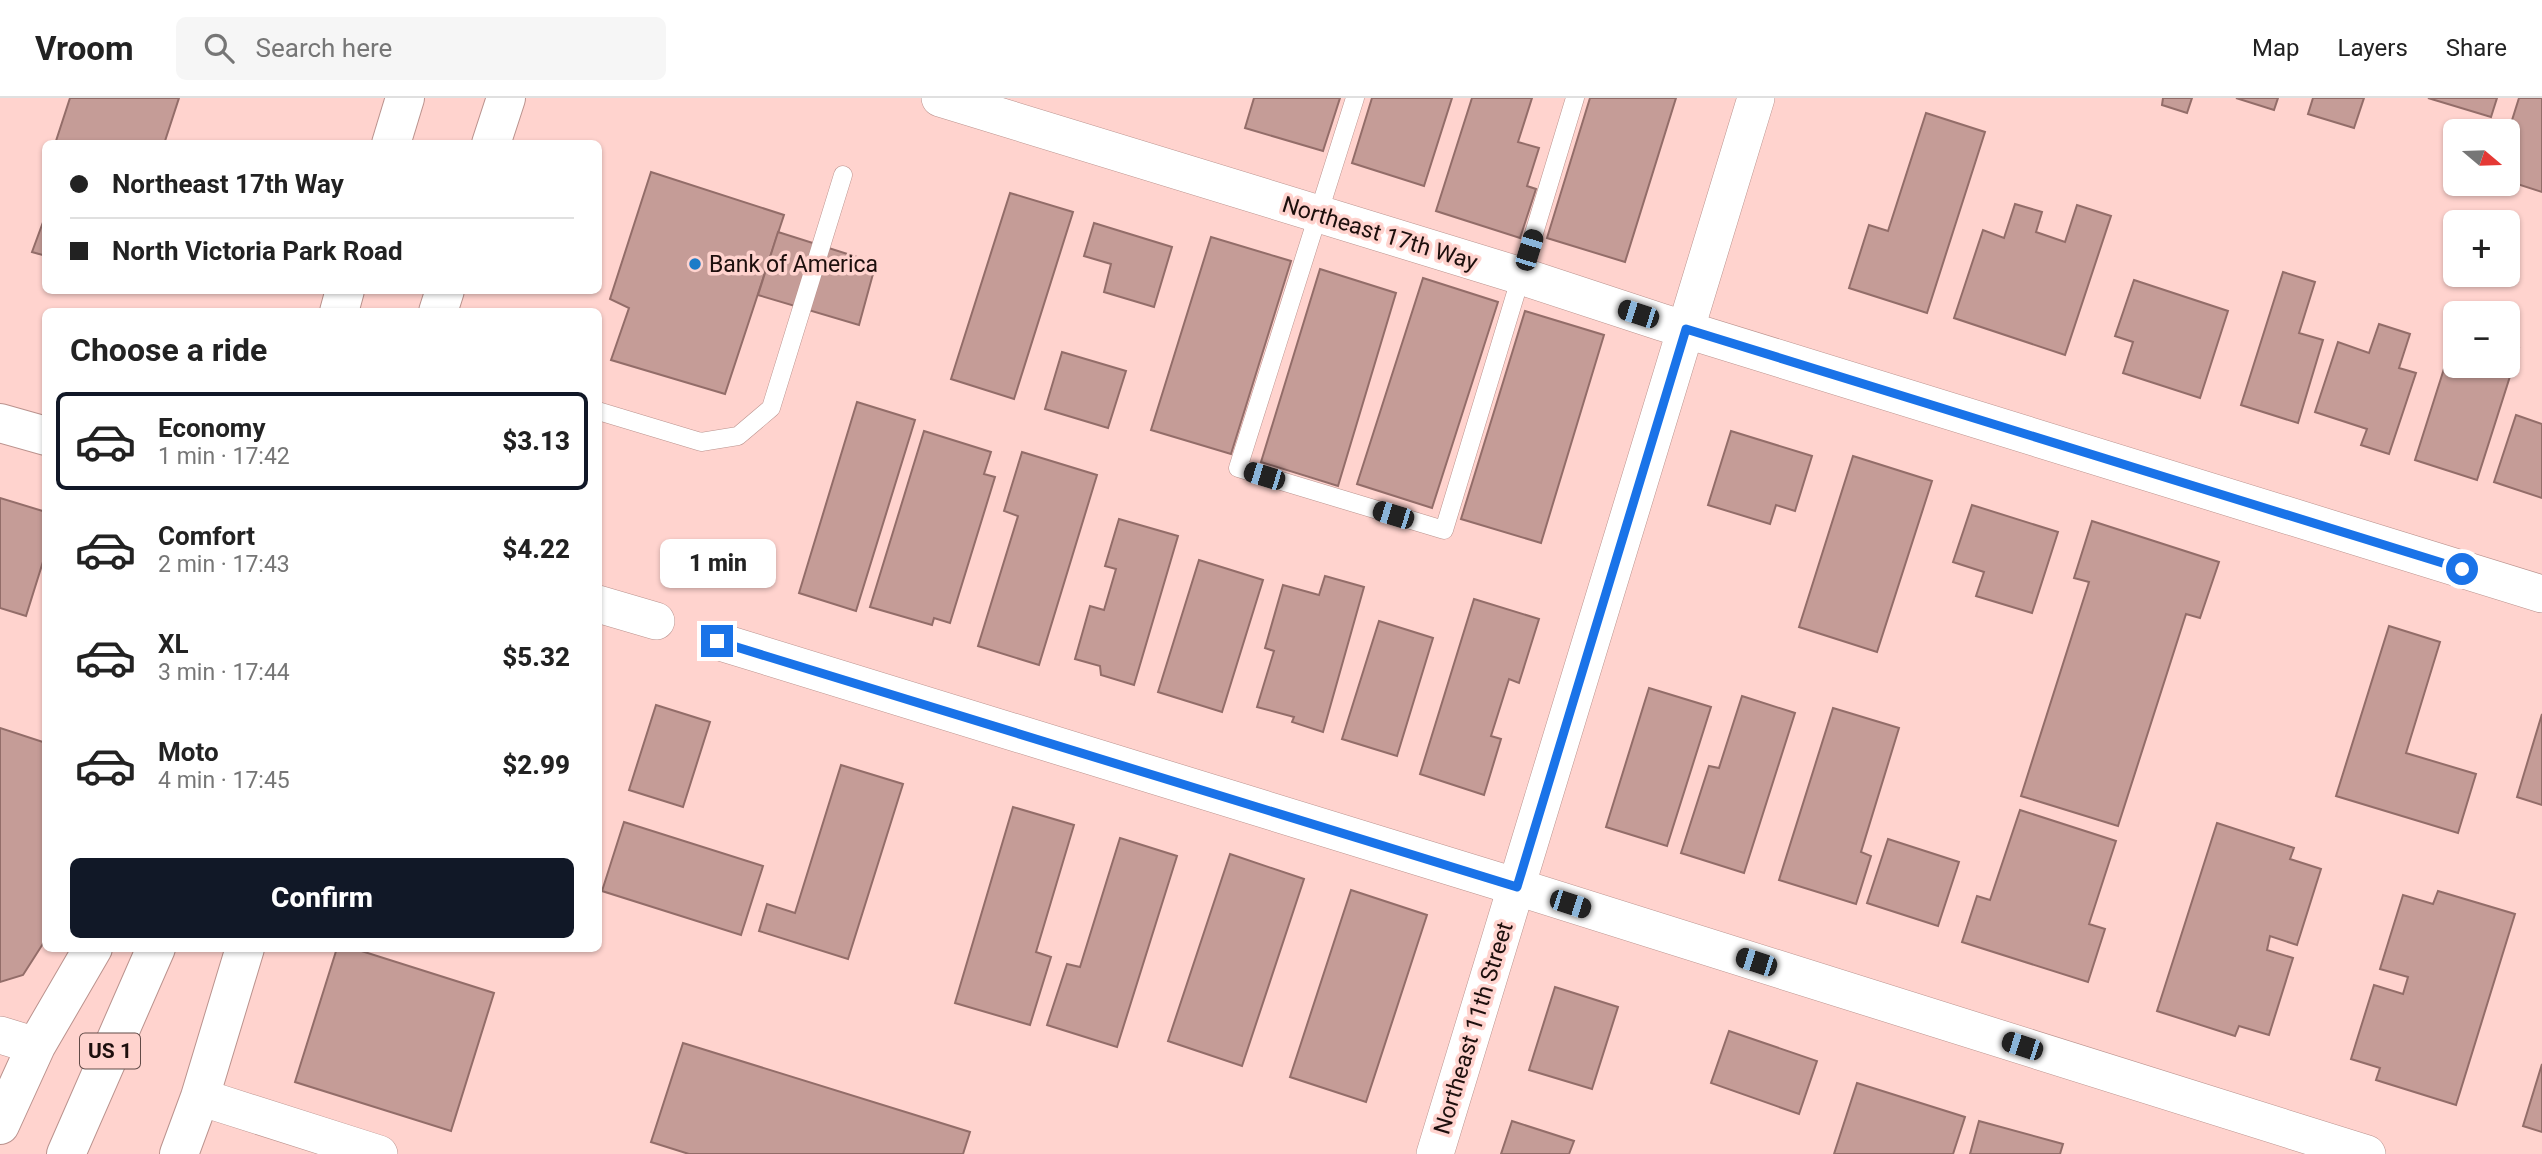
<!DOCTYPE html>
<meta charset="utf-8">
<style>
body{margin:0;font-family:Roboto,sans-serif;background:#f6f6f6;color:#222;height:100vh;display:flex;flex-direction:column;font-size:26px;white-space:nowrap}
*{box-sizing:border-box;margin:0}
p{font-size:23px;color:#767676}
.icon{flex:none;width:38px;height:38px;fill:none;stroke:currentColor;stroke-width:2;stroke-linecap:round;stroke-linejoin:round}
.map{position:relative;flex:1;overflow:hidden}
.drawer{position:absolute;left:42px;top:210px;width:560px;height:644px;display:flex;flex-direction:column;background:#fff;border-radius:10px;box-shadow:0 2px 5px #0004}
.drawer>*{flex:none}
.guide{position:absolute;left:42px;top:42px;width:560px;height:154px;border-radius:10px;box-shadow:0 2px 5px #0004;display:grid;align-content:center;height:154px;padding:0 28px;background:#fff}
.needle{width:46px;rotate:109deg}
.buttons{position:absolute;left:2443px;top:21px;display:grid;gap:14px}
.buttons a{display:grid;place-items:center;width:77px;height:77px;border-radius:10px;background:#fff;box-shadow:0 2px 5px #0004;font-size:35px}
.end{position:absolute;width:32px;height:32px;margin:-16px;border:9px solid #1a73e8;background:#fff;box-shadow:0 0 0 4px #fff}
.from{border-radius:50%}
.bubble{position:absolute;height:49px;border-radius:10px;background:#fff;box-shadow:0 2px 5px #0004;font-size:23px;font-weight:800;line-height:49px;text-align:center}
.car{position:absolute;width:21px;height:42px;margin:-21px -10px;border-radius:9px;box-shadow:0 0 5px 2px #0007;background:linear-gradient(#222 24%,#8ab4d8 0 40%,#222 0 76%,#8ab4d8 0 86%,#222 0)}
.guide b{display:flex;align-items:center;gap:24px;height:66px;font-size:26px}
.guide b+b{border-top:2px solid #e0e0e0}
.guide i{width:18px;height:18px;background:#222}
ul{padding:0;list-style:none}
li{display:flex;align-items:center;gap:21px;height:98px;margin:0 14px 10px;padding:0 14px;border:4px solid transparent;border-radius:10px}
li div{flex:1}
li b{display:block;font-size:26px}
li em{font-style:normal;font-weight:800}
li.on{border-color:#111827}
li>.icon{width:63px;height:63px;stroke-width:1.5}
h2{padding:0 28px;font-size:32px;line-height:84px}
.action{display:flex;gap:14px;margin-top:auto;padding:14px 28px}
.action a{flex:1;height:80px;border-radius:10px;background:#111827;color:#fff;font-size:28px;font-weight:800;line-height:80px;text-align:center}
header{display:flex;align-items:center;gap:42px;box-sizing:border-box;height:98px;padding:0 35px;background:#fff;border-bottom:2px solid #e0e0e0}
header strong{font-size:33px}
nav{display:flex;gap:38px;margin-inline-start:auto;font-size:24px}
.search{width:490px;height:63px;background:#f6f6f6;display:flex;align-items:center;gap:18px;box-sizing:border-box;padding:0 24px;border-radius:10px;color:#767676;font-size:26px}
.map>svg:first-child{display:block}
.building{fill:#c59c97;stroke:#936d69;stroke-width:2}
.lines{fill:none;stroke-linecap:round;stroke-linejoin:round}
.lane-casing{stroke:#ba928d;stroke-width:19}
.street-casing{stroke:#ba928d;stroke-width:38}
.secondary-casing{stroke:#ba928d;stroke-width:40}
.primary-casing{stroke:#ba928d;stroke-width:40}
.lane{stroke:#fff;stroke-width:18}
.street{stroke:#fff;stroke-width:37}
.secondary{stroke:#fff;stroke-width:38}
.primary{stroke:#fff;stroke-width:38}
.route{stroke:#1a73e8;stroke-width:9}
.poi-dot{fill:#1c7cc8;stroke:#ffd3ce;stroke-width:2.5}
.labels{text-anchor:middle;stroke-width:7;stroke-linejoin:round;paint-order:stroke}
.shield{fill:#ffd3ce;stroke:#614a47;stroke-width:2}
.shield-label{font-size:21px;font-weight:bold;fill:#1d0f0d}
.street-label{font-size:23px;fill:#1d0f0d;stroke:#ffd3ce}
.poi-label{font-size:23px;fill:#1d0f0d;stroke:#ffd3ce;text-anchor:start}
</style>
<header>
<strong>Vroom</strong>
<div class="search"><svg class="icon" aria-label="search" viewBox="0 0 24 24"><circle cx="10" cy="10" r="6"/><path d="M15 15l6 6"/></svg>Search here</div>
<nav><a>Map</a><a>Layers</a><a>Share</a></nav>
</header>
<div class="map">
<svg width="2542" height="1056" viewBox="0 0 2542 1056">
<rect width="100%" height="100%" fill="#ffd3ce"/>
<g class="building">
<polygon points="70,0 179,0 164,46 55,46"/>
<polygon points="1254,0 1340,0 1323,53 1245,30"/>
<polygon points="1372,0 1452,0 1424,88 1352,65"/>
<polygon points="1472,0 1532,0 1518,44 1539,50 1527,88 1536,91 1520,140 1436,113"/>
<polygon points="1590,0 1676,0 1625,164 1547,140"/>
<polygon points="2163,0 2192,0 2187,15 2162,7"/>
<polygon points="2236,0 2278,0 2274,12"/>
<polygon points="2313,0 2364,0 2354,30 2308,16"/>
<polygon points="2428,0 2497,0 2491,19"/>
<polygon points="2519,0 2542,0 2542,94 2508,83 2508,35"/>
<polygon points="1926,15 1985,34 1927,215 1849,190 1869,127 1888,133"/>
<polygon points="651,74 784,117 725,296 611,262 629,210 610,201"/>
<polygon points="1010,95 1073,114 1014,301 951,281"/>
<polygon points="2015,106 2042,114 2036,134 2065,144 2077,107 2111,118 2065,257 1954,220 1983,132 2004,140"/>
<polygon points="46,116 46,158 32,154"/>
<polygon points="1094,125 1172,149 1154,209 1104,194 1111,166 1084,158"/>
<polygon points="778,134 876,165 859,227 758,197"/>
<polygon points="1211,139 1291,163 1231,356 1151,332"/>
<polygon points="1320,171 1396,195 1338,388 1261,364"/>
<polygon points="2283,174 2315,184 2299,235 2323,242 2298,325 2241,307"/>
<polygon points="1423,180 1498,204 1432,410 1357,386"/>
<polygon points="2134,182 2228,213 2200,300 2123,275 2133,244 2115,238"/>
<polygon points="1525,213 1604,237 1541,445 1461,421"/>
<polygon points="2379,226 2410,236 2399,270 2416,275 2389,356 2361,347 2367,331 2315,314 2338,244 2369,255"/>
<polygon points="2455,236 2455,268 2508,268 2508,246 2519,250 2477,382 2415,362"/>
<polygon points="1062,254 1126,273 1108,330 1045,311"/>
<polygon points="857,304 915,322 856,513 799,495"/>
<polygon points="2516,317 2542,326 2542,400 2494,384"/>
<polygon points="924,333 991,354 984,376 995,379 950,525 934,520 932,527 870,509"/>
<polygon points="1731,333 1812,358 1795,413 1776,407 1770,426 1708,407"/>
<polygon points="1022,354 1097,377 1039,567 978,548 1018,418 1004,413"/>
<polygon points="1853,358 1932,383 1877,554 1799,529"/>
<polygon points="0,400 46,414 46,454 26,518 0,510"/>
<polygon points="1972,407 2058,434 2032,515 1976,498 1984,474 1953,464"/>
<polygon points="1119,421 1178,438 1134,587 1101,577 1100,568 1075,561 1090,508 1104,512 1116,471 1105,468"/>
<polygon points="2092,423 2219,464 2200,520 2186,516 2118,728 2021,698 2089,484 2074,480"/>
<polygon points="1199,462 1263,482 1222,614 1158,594"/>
<polygon points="1325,478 1364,489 1323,634 1292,624 1294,619 1257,609 1274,553 1265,550 1283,487 1319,497"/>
<polygon points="1474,501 1539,521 1519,585 1509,581 1491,638 1501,641 1484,697 1420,676"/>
<polygon points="1379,523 1433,540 1397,658 1342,641"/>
<polygon points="2389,528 2440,544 2406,655 2476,676 2458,735 2336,698"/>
<polygon points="1649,590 1711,609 1667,748 1606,729"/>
<polygon points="1742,598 1795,615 1744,775 1681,755 1709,668 1719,670"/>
<polygon points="656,607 710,624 683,709 629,692"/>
<polygon points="1833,610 1899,630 1861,754 1871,758 1856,806 1779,782"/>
<polygon points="2542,616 2542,707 2517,699"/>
<polygon points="0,630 46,645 46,841 23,877 0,884"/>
<polygon points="841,667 903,686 848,861 759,833 767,806 795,815"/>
<polygon points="1013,709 1074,727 1036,854 1051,859 1030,927 955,905"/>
<polygon points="2020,712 2116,743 2089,826 2105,831 2088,884 1962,844 1977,798 1990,802"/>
<polygon points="624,724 763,768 741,837 602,793"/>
<polygon points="2217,725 2294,750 2290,761 2321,771 2297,847 2270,838 2267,852 2293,860 2269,937 2239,928 2235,938 2157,913"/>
<polygon points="1120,740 1177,758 1117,949 1047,927 1067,866 1080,869"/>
<polygon points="1888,741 1959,764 1938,828 1867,805"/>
<polygon points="1230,756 1304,781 1242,968 1168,943"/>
<polygon points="1351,792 1427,817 1366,1004 1290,979"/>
<polygon points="2438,793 2515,816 2456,1007 2376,982 2380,970 2351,961 2374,887 2403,896 2408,879 2380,871 2403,797 2433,806"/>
<polygon points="337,850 352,850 494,895 451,1033 295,984"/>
<polygon points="1555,889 1618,909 1592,991 1529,972"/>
<polygon points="1729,933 1817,963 1799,1016 1711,985"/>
<polygon points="683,945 970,1034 963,1056 689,1056 651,1044"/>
<polygon points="2542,966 2542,1034 2523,1028"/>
<polygon points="1857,985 1965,1019 1953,1056 1834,1056"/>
<polygon points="1512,1023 1574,1043 1569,1056 1501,1056"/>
<polygon points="1979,1023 2063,1046 2060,1056 1970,1056"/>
</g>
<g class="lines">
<defs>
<g id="lane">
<polyline points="1355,0 1238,370 1444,432 1575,0"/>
<polyline points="598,313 701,344 738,338 771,310 843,77"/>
</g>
<g id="street">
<polyline points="940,0 1521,178 1661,224 2542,496"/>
<polyline points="598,506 656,523"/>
<polyline points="717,543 1517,789 2367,1056"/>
<polyline points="0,937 36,948"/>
<polyline points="200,999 379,1056"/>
<polyline points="1435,1056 1756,0"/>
</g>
<polyline id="secondary" points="0,325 46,338"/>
<g id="primary">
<polyline points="391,46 405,0"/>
<polyline points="491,46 506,0"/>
<polyline points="339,214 345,192"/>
<polyline points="438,214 445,192"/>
<polyline points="0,1027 36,948 93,850"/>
<polyline points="66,1056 156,850"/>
<polyline points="179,1056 200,999 245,850"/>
</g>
</defs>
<use href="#lane" class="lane-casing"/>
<use href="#street" class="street-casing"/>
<use href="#secondary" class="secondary-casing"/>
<use href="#primary" class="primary-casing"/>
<use href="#lane" class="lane"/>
<use href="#street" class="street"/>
<use href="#secondary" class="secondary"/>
<use href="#primary" class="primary"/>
</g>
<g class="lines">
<polyline class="route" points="717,543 1517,789 1686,231 2462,471"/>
</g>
<circle class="poi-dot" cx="695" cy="166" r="7"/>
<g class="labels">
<rect class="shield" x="80" y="935.5" width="60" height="35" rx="5"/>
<g class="shield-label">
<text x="110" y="960">US 1</text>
</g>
<g class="street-label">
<text transform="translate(1380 135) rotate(17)" y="8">Northeast 17th Way</text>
<text transform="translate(1473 930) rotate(-73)" y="8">Northeast 11th Street</text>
</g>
<g class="poi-label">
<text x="709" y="174">Bank of America</text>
</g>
</g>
</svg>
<div class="buttons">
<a><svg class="needle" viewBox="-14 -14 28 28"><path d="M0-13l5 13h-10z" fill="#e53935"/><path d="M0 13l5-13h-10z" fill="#767676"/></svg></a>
<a>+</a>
<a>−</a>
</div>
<i class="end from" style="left:2462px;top:471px"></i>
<i class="end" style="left:717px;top:543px"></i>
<div class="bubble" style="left:660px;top:441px;width:116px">1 min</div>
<i class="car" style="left:1529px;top:152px;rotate:17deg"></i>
<i class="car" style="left:1638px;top:216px;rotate:288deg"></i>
<i class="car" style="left:1264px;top:378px;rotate:287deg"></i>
<i class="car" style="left:1393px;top:417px;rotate:287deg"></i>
<i class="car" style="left:1570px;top:806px;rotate:108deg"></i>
<i class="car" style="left:1756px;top:864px;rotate:288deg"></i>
<i class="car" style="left:2022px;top:948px;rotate:288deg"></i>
<div class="guide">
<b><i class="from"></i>Northeast 17th Way</b>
<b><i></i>North Victoria Park Road</b>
</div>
<section class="drawer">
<h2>Choose a ride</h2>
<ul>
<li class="on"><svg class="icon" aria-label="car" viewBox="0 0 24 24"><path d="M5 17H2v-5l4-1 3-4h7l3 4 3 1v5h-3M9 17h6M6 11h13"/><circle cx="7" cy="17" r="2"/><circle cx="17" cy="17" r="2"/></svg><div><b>Economy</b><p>1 min · 17:42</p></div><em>$3.13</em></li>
<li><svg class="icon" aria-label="car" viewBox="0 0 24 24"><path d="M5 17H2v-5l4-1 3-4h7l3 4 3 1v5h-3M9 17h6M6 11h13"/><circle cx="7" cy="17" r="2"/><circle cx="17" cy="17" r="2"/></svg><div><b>Comfort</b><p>2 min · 17:43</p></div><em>$4.22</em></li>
<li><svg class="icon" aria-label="car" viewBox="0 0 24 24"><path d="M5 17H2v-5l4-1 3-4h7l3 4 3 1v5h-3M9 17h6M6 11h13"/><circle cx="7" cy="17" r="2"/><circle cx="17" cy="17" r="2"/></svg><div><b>XL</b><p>3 min · 17:44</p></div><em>$5.32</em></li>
<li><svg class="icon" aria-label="car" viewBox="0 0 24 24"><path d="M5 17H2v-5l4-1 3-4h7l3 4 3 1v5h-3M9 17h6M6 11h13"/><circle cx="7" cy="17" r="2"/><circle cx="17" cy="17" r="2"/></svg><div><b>Moto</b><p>4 min · 17:45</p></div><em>$2.99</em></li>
</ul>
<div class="action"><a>Confirm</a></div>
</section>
</div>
